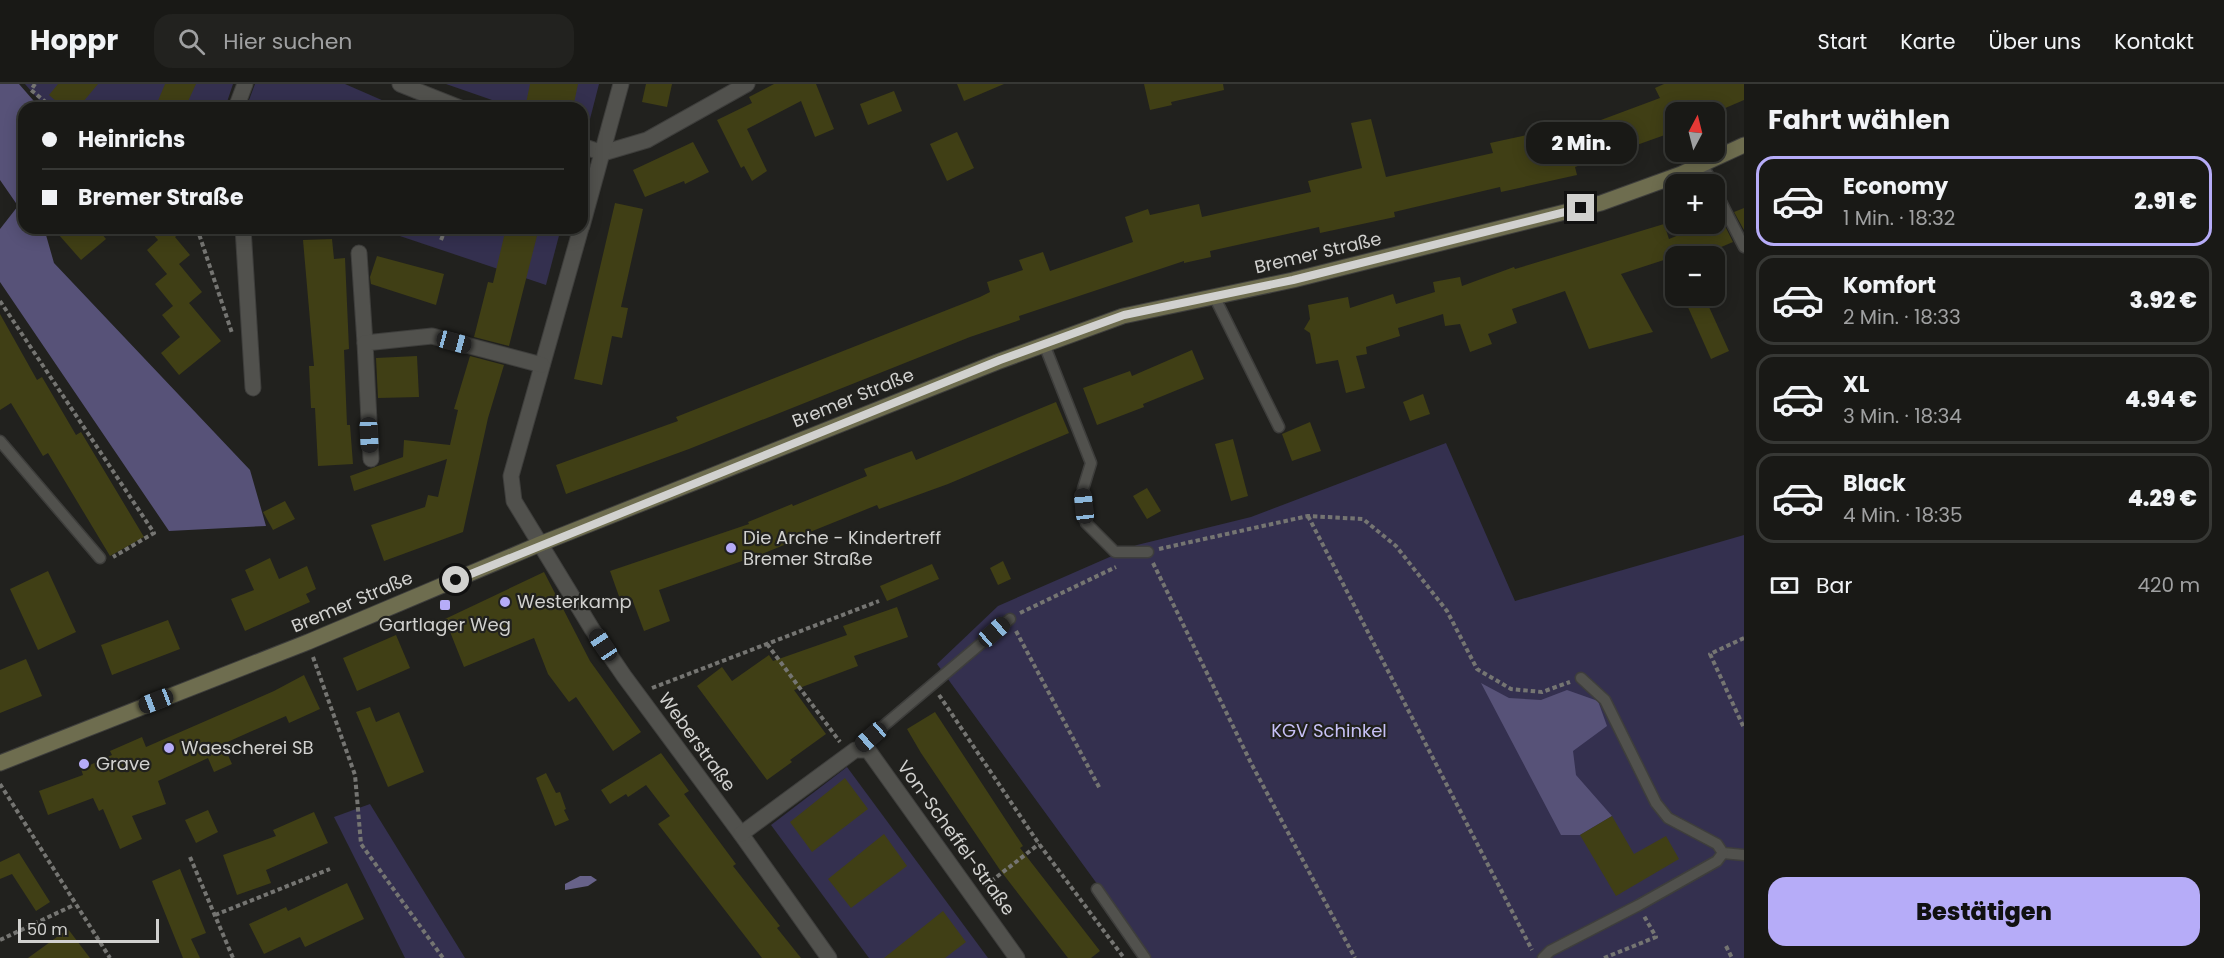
<!DOCTYPE html>
<html lang="de">
<meta charset="utf-8">
<style>
body{margin:0;font-family:Poppins,sans-serif;background:#22221f;color:#f1f3f6;height:100vh;display:flex;flex-direction:column;font-size:22px;white-space:nowrap}
*{box-sizing:border-box;margin:0}
p{font-size:20px;color:#9fa0a1}
.icon{flex:none;width:33px;height:33px;fill:none;stroke:currentColor;stroke-width:2;stroke-linecap:round;stroke-linejoin:round}
.map{position:relative;flex:1;overflow:hidden}
.side{display:flex;flex-direction:column;background:#191916;width:480px}
.side>*{flex:none}
.banner{position:absolute;left:18px;top:18px;width:570px;height:132px;border-radius:18px;box-shadow:0 3px 15px #0003,0 0 0 2px #373835;display:grid;align-content:center;height:132px;padding:0 24px;background:#191916}
.needle{width:39px;rotate:7deg}
.tools{position:absolute;left:1665px;top:18px;display:grid;gap:12px}
.tools a{display:grid;place-items:center;width:60px;height:60px;border-radius:12px;background:#191916;box-shadow:0 3px 15px #0003,0 0 0 2px #373835;font-size:30px}
.scale{position:absolute;left:18px;bottom:15px;width:141px;box-sizing:border-box;padding-left:6px;border:3px solid #d1d1cf;border-top:0;font-size:16px;line-height:21px;white-space:nowrap;color:#d1d1cf;-webkit-text-stroke:4px #21211e;paint-order:stroke}
.end{position:absolute;width:27px;height:27px;margin:-14px;border:8px solid #d1d1cf;background:#111;box-shadow:0 0 0 3px #111}
.from{border-radius:50%}
.bubble{position:absolute;height:42px;border-radius:18px;background:#191916;box-shadow:0 3px 15px #0003,0 0 0 2px #373835;font-size:20px;font-weight:800;line-height:42px;text-align:center}
.car{position:absolute;width:18px;height:36px;margin:-18px -9px;border-radius:8px;box-shadow:0 0 4px 2px #0007;background:linear-gradient(#222 24%,#8ab4d8 0 40%,#222 0 76%,#8ab4d8 0 86%,#222 0)}
.banner b{display:flex;align-items:center;gap:21px;height:57px;font-size:22px}
.banner b+b{border-top:2px solid #373835}
.banner i{width:15px;height:15px;background:#f1f3f6}
ul{padding:0;list-style:none}
li{display:flex;align-items:center;gap:18px;height:90px;margin:0 12px 9px;padding:0 12px;border:3px solid #373835;border-radius:18px}
li div{flex:1}
li b{display:block;font-size:22px}
li em{font-style:normal;font-weight:800}
li.selected{border-color:#b6acf8}
li>.icon{width:54px;height:54px;stroke-width:1.5}
h2{padding:0 24px;font-size:27px;line-height:72px}
.pay{display:flex;align-items:center;gap:15px;height:66px;padding:0 24px;font-size:22px}
.pay p{margin-inline-start:auto}
.button{display:flex;gap:12px;margin-top:auto;padding:12px 24px}
.button a{flex:1;height:69px;border-radius:18px;background:#b6acf8;color:#111;font-size:24px;font-weight:800;line-height:69px;text-align:center}
header{display:flex;align-items:center;gap:36px;box-sizing:border-box;height:84px;padding:0 30px;background:#191916;border-bottom:2px solid #373835}
header strong{font-size:28px}
nav{display:flex;gap:33px;margin-inline-start:auto;font-size:21px}
.search{width:420px;height:54px;background:#22221f;display:flex;align-items:center;gap:15px;box-sizing:border-box;padding:0 21px;border-radius:18px;color:#9fa0a1;font-size:22px}
main{display:flex;flex:1;min-height:0}
.map>svg:first-child{display:block}
.green{fill:#34304f}
.forest{fill:#575278}
.water{fill:#676289}
.building{fill:#403f15}
.lines{fill:none;stroke-linecap:round;stroke-linejoin:round}
.service-casing{stroke:#3e3e3c;stroke-width:13}
.minor-casing{stroke:#3e3e3c;stroke-width:17}
.secondary-casing{stroke:#3e3e3c;stroke-width:17}
.path{stroke:#757572;stroke-width:4;stroke-dasharray:4.5 3;stroke-linecap:butt}
.service{stroke:#51514d;stroke-width:10}
.minor{stroke:#51514d;stroke-width:15}
.secondary{stroke:#6e6d4f;stroke-width:15}
.route{stroke:#d1d1cf;stroke-width:8}
.poi-dot{fill:#b6acf8;stroke:#21211e;stroke-width:2}
.labels{text-anchor:middle;stroke-width:4.5;stroke-linejoin:round;paint-order:stroke}
.street-label{font-size:18px;fill:#d1d1cf;stroke:#21211e}
.poi-label{font-size:18px;fill:#d1d1cf;stroke:#21211e;text-anchor:start}
.park-label{font-size:18px;fill:#c7c1f6;stroke:#21211e}
</style>
<header>
<strong>Hoppr</strong>
<div class="search"><svg class="icon" aria-label="search" viewBox="0 0 24 24"><circle cx="10" cy="10" r="6"/><path d="M15 15l6 6"/></svg>Hier suchen</div>
<nav><a>Start</a><a>Karte</a><a>Über uns</a><a>Kontakt</a></nav>
</header>
<main>
<div class="map">
<svg width="1744" height="874" viewBox="0 0 1744 874">
<rect width="100%" height="100%" fill="#21211e"/>
<g class="green">
<polygon points="25,0 233,0 225,24 46,24"/>
<polygon points="255,0 345,0 400,24 246,24"/>
<polygon points="446,0 599,0 590,35 582,35 582,24 515,24"/>
<polygon points="376,144 561,144 546,201"/>
<polygon points="1446,359 1515,517 1744,451 1744,874 1151,874 937,580 998,522 1137,461 1251,433"/>
<polygon points="847,683 988,874 869,874 771,741"/>
<polygon points="370,720 465,874 405,874 334,733"/>
</g>
<g class="forest">
<polygon points="0,0 19,0 40,24 24,24 24,144 44,144 54,179 250,386 266,442 169,447 0,198 0,145 18,122 0,96"/>
<polygon points="1481,599 1509,614 1541,616 1567,606 1598,617 1607,642 1573,667 1576,691 1612,732 1580,751 1561,751"/>
</g>
<polygon class="water" points="580,792 591,792 597,796 588,802 565,806 565,800"/>
<g class="building">
<polygon points="58,0 98,0 78,24 64,24 49,11"/>
<polygon points="165,0 196,0 185,24 155,24"/>
<polygon points="530,0 578,0 573,24 525,24"/>
<polygon points="646,0 672,0 667,23 642,18"/>
<polygon points="774,0 816,0 834,45 815,53 801,17 747,45 767,87 752,97 744,82 741,84 717,36 752,19 749,13"/>
<polygon points="957,0 1004,0 964,17"/>
<polygon points="1144,0 1223,0 1224,6 1171,18 1172,21 1150,26"/>
<polygon points="1664,0 1744,0 1744,16 1716,28 1676,28 1676,47 1575,83 1577,91 1501,108 1500,103 1445,116 1394,128 1395,133 1320,149 1319,143 1210,167 1211,173 1184,179 1184,177 1019,232 1020,236 970,253 689,365 566,410 556,381 678,337 676,333 980,213 990,208 987,198 1023,186 1019,176 1043,168 1050,187 1133,158 1125,133 1148,125 1150,131 1199,120 1202,133 1311,108 1308,97 1362,84 1351,39 1371,35 1386,93 1493,69 1490,59 1536,49 1563,40 1566,49 1660,14 1655,4"/>
<polygon points="894,7 902,27 868,41 860,20"/>
<polygon points="957,48 974,84 947,97 930,60"/>
<polygon points="693,58 709,88 685,100 684,97 645,113 633,86"/>
<polygon points="615,119 643,125 621,223 628,224 622,254 612,252 602,301 574,295"/>
<polygon points="1744,124 1744,146 1734,128"/>
<polygon points="1721,134 1733,158 1700,172 1676,172 1621,190 1653,248 1589,265 1565,207 1512,225 1517,239 1488,250 1492,260 1470,268 1460,240 1445,242 1443,230 1398,244 1400,252 1366,263 1367,270 1356,272 1365,304 1346,309 1338,276 1316,280 1310,249 1304,245 1310,235 1308,221 1348,213 1350,224 1393,210 1396,220 1435,208 1433,198 1460,193 1462,202 1514,183 1515,185 1664,140 1669,155 1706,140 1714,140 1714,136"/>
<polygon points="67,144 97,144 106,155 81,176 59,151"/>
<polygon points="148,144 186,144 175,153 190,171 179,180 202,208 189,219 221,257 179,291 161,269 180,253 162,231 173,222 155,200 167,190 147,166 158,156"/>
<polygon points="506,144 539,144 509,262 474,253 488,198 493,199"/>
<polygon points="332,155 334,175 345,174 349,265 344,266 347,341 350,341 353,380 318,382 315,324 311,324 309,282 314,282 303,156"/>
<polygon points="377,172 444,190 436,221 371,200 370,193"/>
<polygon points="1683,212 1704,212 1729,267 1711,275"/>
<polygon points="0,230 37,296 42,293 76,351 81,348 144,453 110,472 48,369 43,372 11,319 0,326"/>
<polygon points="1192,266 1204,295 1143,320 1144,323 1097,341 1083,304 1130,287 1132,292"/>
<polygon points="417,272 419,313 378,314 376,274"/>
<polygon points="470,272 504,281 488,334 463,448 384,477 371,441 425,423 428,411 438,413 447,375 354,407 350,392 403,373 404,356 450,361 458,326 454,325"/>
<polygon points="1423,310 1430,330 1410,337 1403,318"/>
<polygon points="1056,318 1069,349 948,400 879,425 877,421 805,450 806,452 762,470 659,506 670,537 644,547 632,515 621,518 610,487 749,440 748,438 792,420 793,422 867,392 864,385 912,367 916,376"/>
<polygon points="1310,338 1321,367 1292,377 1282,350"/>
<polygon points="1233,355 1248,412 1231,417 1215,360"/>
<polygon points="1147,404 1161,427 1147,435 1133,412"/>
<polygon points="285,417 295,435 273,446 263,428"/>
<polygon points="270,474 279,495 307,482 316,505 306,510 310,518 245,547 231,515 254,506 245,486"/>
<polygon points="1003,477 1011,495 998,501 990,484"/>
<polygon points="932,480 939,495 887,517 880,502"/>
<polygon points="48,487 76,548 38,566 10,505"/>
<polygon points="544,488 590,577 641,648 613,667 576,613 569,618 548,590 534,554 464,583 445,535"/>
<polygon points="897,523 908,553 854,572 858,582 794,606 826,650 790,676 792,678 767,696 697,602 722,583 732,597 769,571 773,577 847,551 843,542"/>
<polygon points="168,536 180,565 112,591 101,561"/>
<polygon points="396,551 410,584 357,607 343,574"/>
<polygon points="26,575 42,612 0,629 0,586"/>
<polygon points="304,591 320,625 289,639 286,632 223,660 232,680 214,688 208,674 158,697 166,720 132,732 142,755 120,765 103,725 99,727 93,714 48,731 39,707 83,691 81,685 112,671 110,667 142,653 146,663 274,607"/>
<polygon points="370,623 376,638 399,628 424,688 388,703 356,628"/>
<polygon points="935,628 1023,762 1020,764 1100,867 1091,874 1068,874 1000,786 921,669 907,645"/>
<polygon points="661,669 689,707 684,710 736,780 733,782 780,842 777,844 801,874 762,874 658,740 670,732 646,701 628,713 626,710 610,720 601,706"/>
<polygon points="546,689 556,709 560,708 566,725 564,726 569,736 555,742 536,694"/>
<polygon points="845,694 868,725 812,768 790,738"/>
<polygon points="208,726 218,748 196,759 185,736"/>
<polygon points="314,728 328,759 266,786 271,799 237,811 223,771 276,752 273,746"/>
<polygon points="1612,732 1634,770 1666,752 1679,775 1616,812 1580,751"/>
<polygon points="884,750 907,782 851,824 828,795"/>
<polygon points="19,769 50,818 36,827 12,790 0,795 0,778"/>
<polygon points="180,785 206,849 191,855 200,874 183,874 152,797"/>
<polygon points="347,799 364,835 305,863 300,853 264,870 249,840 286,823 288,827"/>
<polygon points="943,827 966,858 945,874 884,874"/>
<polygon points="68,845 90,874 28,874"/>
</g>
<g class="lines">
<defs>
<g id="service">
<polyline points="1702,80 1713,100"/>
<polyline points="1714,104 1744,163"/>
<polyline points="1214,212 1279,343"/>
<polyline points="1044,260 1091,379 1083,405 1086,439 1115,468 1148,468"/>
<polyline points="0,357 100,474"/>
<polyline points="1581,594 1605,616 1656,719 1668,734 1717,760 1723,769 1744,771"/>
<polyline points="855,666 1010,535"/>
<polyline points="1097,805 1145,874"/>
<polyline points="1543,874 1550,867 1639,821 1717,777 1723,769"/>
</g>
<g id="minor">
<polyline points="400,0 460,24"/>
<polyline points="236,24 245,0"/>
<polyline points="582,62 603,69 647,56 747,0"/>
<polyline points="582,142 621,0"/>
<polyline points="243,144 253,304"/>
<polyline points="581,144 511,392 514,417 592,545 624,592 741,750 829,874"/>
<polyline points="359,169 365,259"/>
<polyline points="371,375 365,259 432,252 542,281"/>
<polyline points="741,750 855,666 868,666 1017,874"/>
</g>
<polyline id="secondary" points="0,679 308,558 540,460 997,278 1123,232 1293,196 1601,119 1681,90 1744,61"/>
</defs>
<use href="#service" class="service-casing"/>
<use href="#minor" class="minor-casing"/>
<use href="#secondary" class="secondary-casing"/>
<g class="path">
<polyline points="35,0 31,6 53,24"/>
<polyline points="197,144 232,249"/>
<polyline points="441,156 446,144"/>
<polyline points="0,217 154,449 113,473"/>
<polyline points="1308,432 1532,866"/>
<polyline points="1159,465 1308,432 1363,435 1396,462 1447,527 1477,585 1511,605 1542,608 1570,598"/>
<polyline points="1153,479 1252,681 1355,874"/>
<polyline points="1020,529 1116,483"/>
<polyline points="1016,547 1100,705"/>
<polyline points="1744,554 1710,570 1744,644"/>
<polyline points="767,560 840,658"/>
<polyline points="313,573 355,691 361,760 443,874"/>
<polyline points="652,604 879,517"/>
<polyline points="939,611 1039,760 1124,874"/>
<polyline points="0,700 110,874"/>
<polyline points="190,773 233,874"/>
<polyline points="985,802 1039,760"/>
<polyline points="215,831 330,785"/>
<polyline points="0,856 74,821"/>
<polyline points="1726,862 1732,874"/>
<polyline points="1604,874 1656,853 1644,832"/>
</g>
<use href="#service" class="service"/>
<use href="#minor" class="minor"/>
<use href="#secondary" class="secondary"/>
</g>
<g class="lines">
<polyline class="route" points="456,496 1000,276 1124,231 1293,196 1581,124"/>
</g>
<g class="poi-dot">
<circle cx="731" cy="464" r="6"/>
<circle cx="505" cy="518" r="6"/>
<rect x="439" y="515" width="12" height="12" rx="3"/>
<circle cx="169" cy="664" r="6"/>
<circle cx="84" cy="680" r="6"/>
</g>
<g class="labels">
<g class="street-label">
<text transform="translate(1318 169) rotate(-13)" y="6">Bremer Straße</text>
<text transform="translate(853 314) rotate(-22)" y="6">Bremer Straße</text>
<text transform="translate(352 518) rotate(-23)" y="6">Bremer Straße</text>
<text transform="translate(697 658) rotate(54)" y="6">Weberstraße</text>
<text transform="translate(956 754) rotate(54)" y="6">Von-Scheffel-Straße</text>
</g>
<g class="poi-label">
<text x="743" y="460">Die Arche - Kindertreff<tspan x="743" dy="21">Bremer Straße</tspan></text>
<text x="517" y="524">Westerkamp</text>
<text x="445" y="547" text-anchor="middle">Gartlager Weg</text>
<text x="181" y="670">Waescherei SB</text>
<text x="96" y="686">Grave</text>
</g>
<g class="park-label">
<text x="1329" y="653">KGV Schinkel</text>
</g>
</g>
</svg>
<div class="tools">
<a><svg class="needle" viewBox="-14 -14 28 28"><path d="M0-13l5 13h-10z" fill="#e53935"/><path d="M0 13l5-13h-10z" fill="#9fa0a1"/></svg></a>
<a>+</a>
<a>−</a>
</div>
<div class="scale">50 m</div>
<i class="end from" style="left:456px;top:496px"></i>
<i class="end" style="left:1581px;top:124px"></i>
<div class="bubble" style="left:1526px;top:38px;width:111px">2 Min.</div>
<i class="car" style="left:454px;top:258px;rotate:105deg"></i>
<i class="car" style="left:369px;top:351px;rotate:177deg"></i>
<i class="car" style="left:1084px;top:422px;rotate:354deg"></i>
<i class="car" style="left:994px;top:548px;rotate:49deg"></i>
<i class="car" style="left:603px;top:561px;rotate:326deg"></i>
<i class="car" style="left:156px;top:617px;rotate:249deg"></i>
<i class="car" style="left:871px;top:653px;rotate:229deg"></i>
<div class="banner">
<b><i class="from"></i>Heinrichs</b>
<b><i></i>Bremer Straße</b>
</div>
</div>
<section class="side">
<h2>Fahrt wählen</h2>
<ul>
<li class="selected"><svg class="icon" aria-label="car" viewBox="0 0 24 24"><path d="M5 17H2v-5l4-1 3-4h7l3 4 3 1v5h-3M9 17h6M6 11h13"/><circle cx="7" cy="17" r="2"/><circle cx="17" cy="17" r="2"/></svg><div><b>Economy</b><p>1 Min. · 18:32</p></div><em>2.91 €</em></li>
<li><svg class="icon" aria-label="car" viewBox="0 0 24 24"><path d="M5 17H2v-5l4-1 3-4h7l3 4 3 1v5h-3M9 17h6M6 11h13"/><circle cx="7" cy="17" r="2"/><circle cx="17" cy="17" r="2"/></svg><div><b>Komfort</b><p>2 Min. · 18:33</p></div><em>3.92 €</em></li>
<li><svg class="icon" aria-label="car" viewBox="0 0 24 24"><path d="M5 17H2v-5l4-1 3-4h7l3 4 3 1v5h-3M9 17h6M6 11h13"/><circle cx="7" cy="17" r="2"/><circle cx="17" cy="17" r="2"/></svg><div><b>XL</b><p>3 Min. · 18:34</p></div><em>4.94 €</em></li>
<li><svg class="icon" aria-label="car" viewBox="0 0 24 24"><path d="M5 17H2v-5l4-1 3-4h7l3 4 3 1v5h-3M9 17h6M6 11h13"/><circle cx="7" cy="17" r="2"/><circle cx="17" cy="17" r="2"/></svg><div><b>Black</b><p>4 Min. · 18:35</p></div><em>4.29 €</em></li>
</ul>
<div class="pay"><svg class="icon" aria-label="cash" viewBox="0 0 24 24"><path d="M3 7h18v10H3z"/><circle cx="12" cy="12" r="2"/></svg>Bar<p>420 m</p></div>
<div class="button"><a>Bestätigen</a></div>
</section>
</main>
